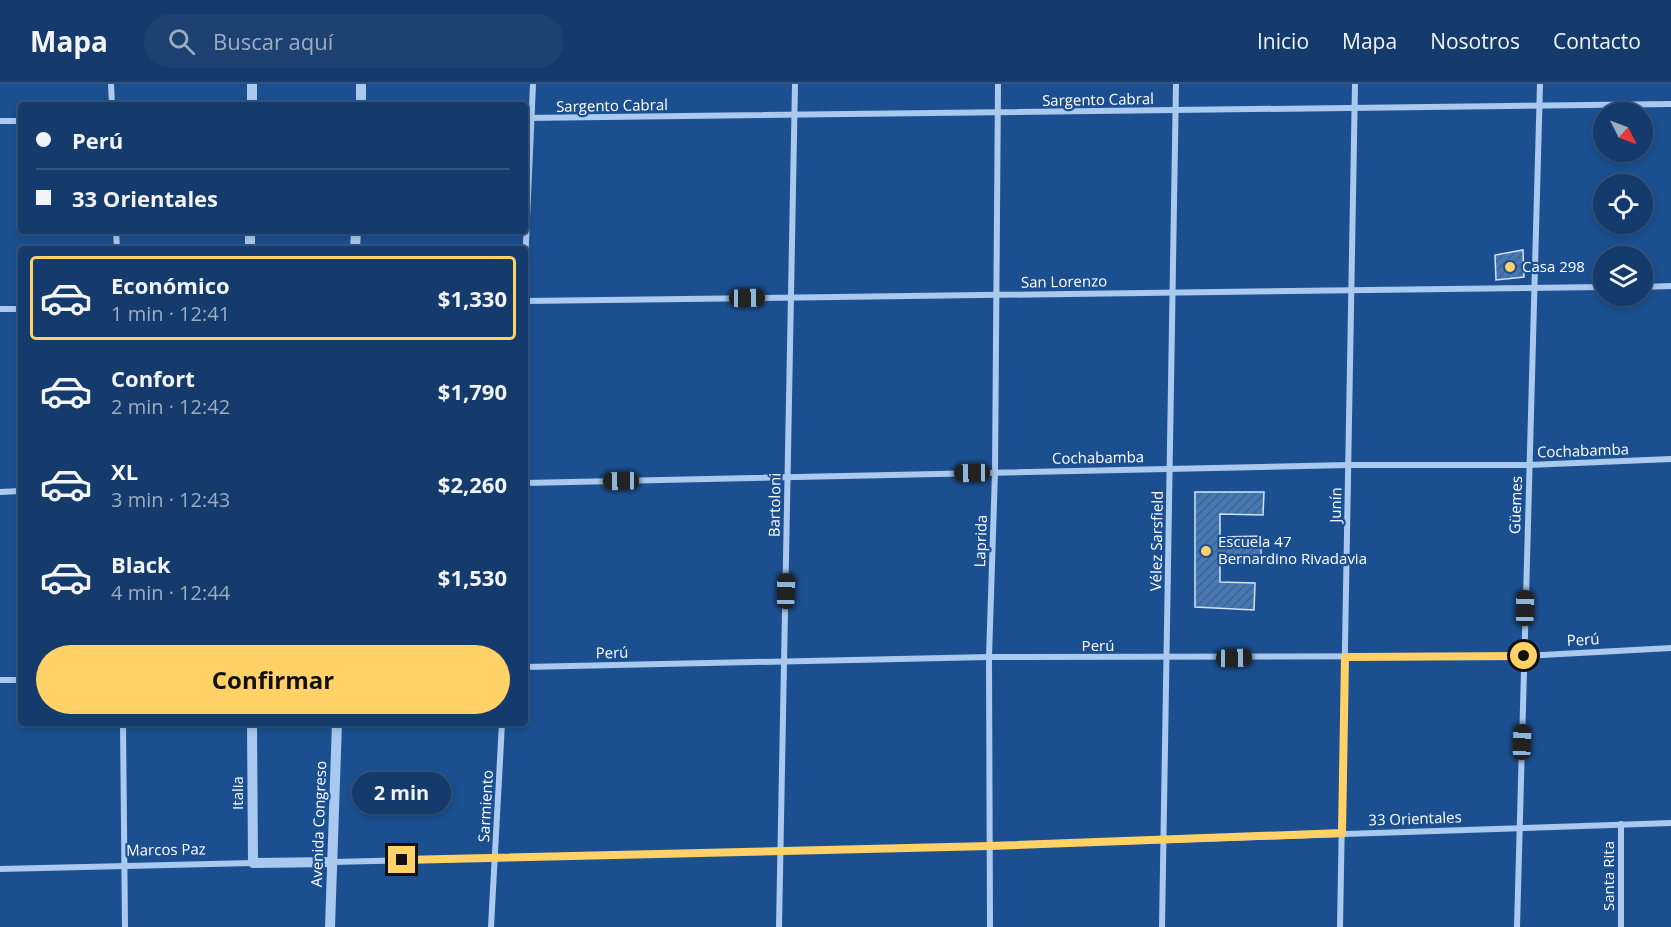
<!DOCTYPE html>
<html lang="es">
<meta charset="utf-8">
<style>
body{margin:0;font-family:"Open Sans",sans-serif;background:#1d4271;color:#f1f3f6;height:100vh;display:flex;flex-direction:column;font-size:22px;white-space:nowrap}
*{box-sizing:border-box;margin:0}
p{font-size:20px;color:#9dadc1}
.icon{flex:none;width:33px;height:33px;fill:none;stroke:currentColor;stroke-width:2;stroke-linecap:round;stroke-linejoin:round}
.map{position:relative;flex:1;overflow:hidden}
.panel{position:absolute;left:18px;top:162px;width:510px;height:480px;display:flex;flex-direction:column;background:#143b6b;border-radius:6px;box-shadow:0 3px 9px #0003,0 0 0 2px #33557e}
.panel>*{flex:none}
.guide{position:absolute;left:18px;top:18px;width:510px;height:132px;border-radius:6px;box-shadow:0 3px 9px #0003,0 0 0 2px #33557e;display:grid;align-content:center;height:132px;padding:0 18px;background:#143b6b}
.needle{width:39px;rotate:132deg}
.buttons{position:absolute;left:1593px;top:18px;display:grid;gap:12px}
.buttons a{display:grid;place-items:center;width:60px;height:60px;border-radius:50%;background:#143b6b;box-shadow:0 3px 9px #0003,0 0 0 2px #33557e;font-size:30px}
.end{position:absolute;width:27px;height:27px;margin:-14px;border:8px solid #ffd166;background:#111;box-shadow:0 0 0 3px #111}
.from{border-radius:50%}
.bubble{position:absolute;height:42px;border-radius:21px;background:#143b6b;box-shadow:0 3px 9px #0003,0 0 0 2px #33557e;font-size:20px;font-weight:700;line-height:42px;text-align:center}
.car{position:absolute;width:18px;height:36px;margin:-18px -9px;border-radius:8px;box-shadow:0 0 4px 2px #0007;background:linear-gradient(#222 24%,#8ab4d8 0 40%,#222 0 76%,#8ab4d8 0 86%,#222 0)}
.guide b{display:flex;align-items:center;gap:21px;height:57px;font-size:22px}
.guide b+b{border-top:2px solid #33557e}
.guide i{width:15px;height:15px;background:#f1f3f6}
ul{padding:10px 0 0;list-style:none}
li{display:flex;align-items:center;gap:18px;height:84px;margin:0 12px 9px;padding:0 6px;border:3px solid transparent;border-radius:6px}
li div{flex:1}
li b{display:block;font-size:22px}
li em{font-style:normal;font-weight:700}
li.current{border-color:#ffd166}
li>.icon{width:54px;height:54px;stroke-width:1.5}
.button{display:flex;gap:12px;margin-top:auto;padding:12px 18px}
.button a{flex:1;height:69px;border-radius:36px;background:#ffd166;color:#111;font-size:24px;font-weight:700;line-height:69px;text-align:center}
header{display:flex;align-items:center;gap:36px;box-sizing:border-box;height:84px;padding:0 30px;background:#143b6b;border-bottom:2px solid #33557e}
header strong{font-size:28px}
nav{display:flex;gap:33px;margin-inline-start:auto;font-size:21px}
.search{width:420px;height:54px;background:#1d4271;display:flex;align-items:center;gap:15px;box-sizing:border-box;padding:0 21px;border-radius:33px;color:#9dadc1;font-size:22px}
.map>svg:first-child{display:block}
.building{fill:url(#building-hatch);stroke:#cfe3fa;stroke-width:1.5}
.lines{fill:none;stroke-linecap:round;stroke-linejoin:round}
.minor{stroke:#a9c9ee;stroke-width:6}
.tertiary{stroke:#a9c9ee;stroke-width:10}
.route{stroke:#ffd166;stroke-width:8}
.poi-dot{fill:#ffd166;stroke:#1b4f8f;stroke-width:2}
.labels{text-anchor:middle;stroke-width:4.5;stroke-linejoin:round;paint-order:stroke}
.street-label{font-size:15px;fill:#fff;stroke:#1b4f8f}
.poi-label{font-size:15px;fill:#fff;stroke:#1b4f8f;text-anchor:start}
</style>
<header>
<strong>Mapa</strong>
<div class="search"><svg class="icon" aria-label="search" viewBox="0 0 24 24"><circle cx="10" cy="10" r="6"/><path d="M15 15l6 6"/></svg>Buscar aquí</div>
<nav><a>Inicio</a><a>Mapa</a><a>Nosotros</a><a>Contacto</a></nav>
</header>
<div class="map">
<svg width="1671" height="843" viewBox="0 0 1671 843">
<defs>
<pattern id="building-hatch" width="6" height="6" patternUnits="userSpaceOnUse" patternTransform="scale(1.5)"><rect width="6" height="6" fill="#4478b7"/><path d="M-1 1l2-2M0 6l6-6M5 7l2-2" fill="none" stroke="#486282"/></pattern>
</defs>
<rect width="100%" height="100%" fill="#1b4f8f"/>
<g class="building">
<polygon points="1523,166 1524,193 1496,196 1495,171"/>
<polygon points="1195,408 1264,408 1263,431 1220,430 1220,453 1261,452 1261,478 1220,478 1220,498 1255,499 1254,526 1195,523"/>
</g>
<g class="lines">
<g class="minor">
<polyline points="111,0 112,21"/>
<polyline points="525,34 1671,20"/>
<polyline points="0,37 21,37"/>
<polyline points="116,147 117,165"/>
<polyline points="525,181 533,0"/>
<polyline points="1642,203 1671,202"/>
<polyline points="525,217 1604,203"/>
<polyline points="0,225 21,225"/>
<polyline points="525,399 1348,381 1529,381 1671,375"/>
<polyline points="0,408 21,407"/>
<polyline points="525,583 989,573 1524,572 1671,564"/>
<polyline points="0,596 21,596"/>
<polyline points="123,639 125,843"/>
<polyline points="1621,740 1621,843"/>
<polyline points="332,778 990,762 1671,739"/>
<polyline points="0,785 253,779"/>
<polyline points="491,843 502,639"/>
<polyline points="779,843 795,0"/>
<polyline points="990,843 989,573 995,388 998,0"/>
<polyline points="1162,843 1176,0"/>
<polyline points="1340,843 1355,0"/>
<polyline points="1517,843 1540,0"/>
</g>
<g class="tertiary">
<polyline points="252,21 252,0"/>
<polyline points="361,21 361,0"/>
<polyline points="250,165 250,147"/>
<polyline points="355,165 356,147"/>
<polyline points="252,639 253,779 332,778"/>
<polyline points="330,843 337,639"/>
</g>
</g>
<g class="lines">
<polyline class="route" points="402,776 990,762 1342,749 1345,573 1524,572"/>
</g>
<g class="poi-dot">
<circle cx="1510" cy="183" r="6"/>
<circle cx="1206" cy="467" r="6"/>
</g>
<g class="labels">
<g class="street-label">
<text transform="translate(1098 16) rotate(-1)" y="5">Sargento Cabral</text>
<text transform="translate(612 22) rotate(-1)" y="5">Sargento Cabral</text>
<text transform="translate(1064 198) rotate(-1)" y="5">San Lorenzo</text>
<text transform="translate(1583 367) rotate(-2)" y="5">Cochabamba</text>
<text transform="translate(1098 374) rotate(-1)" y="5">Cochabamba</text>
<text transform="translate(775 421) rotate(-89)" y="5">Bartoloni</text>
<text transform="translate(1336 421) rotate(-89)" y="5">Junín</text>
<text transform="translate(1516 421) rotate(-88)" y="5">Güemes</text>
<text transform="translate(981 457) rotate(-88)" y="5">Laprida</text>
<text transform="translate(1157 457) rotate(-89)" y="5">Vélez Sarsfield</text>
<text transform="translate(1583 556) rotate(-3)" y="5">Perú</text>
<text x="1098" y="567">Perú</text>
<text transform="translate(612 569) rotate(-1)" y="5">Perú</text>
<text transform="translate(238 709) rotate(-90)" y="5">Italia</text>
<text transform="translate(486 722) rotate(-87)" y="5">Sarmiento</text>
<text transform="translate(1415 735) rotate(-2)" y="5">33 Orientales</text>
<text transform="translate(319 740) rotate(-88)" y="5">Avenida Congreso</text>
<text transform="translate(166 766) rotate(-1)" y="5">Marcos Paz</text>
<text transform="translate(1609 792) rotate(-90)" y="5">Santa Rita</text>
</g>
<g class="poi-label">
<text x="1522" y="188">Casa 298</text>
<text x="1218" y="463">Escuela 47<tspan x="1218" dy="17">Bernardino Rivadavia</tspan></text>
</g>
</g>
</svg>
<div class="buttons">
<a><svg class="needle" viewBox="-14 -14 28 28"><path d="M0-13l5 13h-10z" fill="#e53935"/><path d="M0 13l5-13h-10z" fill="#9dadc1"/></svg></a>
<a><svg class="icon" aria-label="locate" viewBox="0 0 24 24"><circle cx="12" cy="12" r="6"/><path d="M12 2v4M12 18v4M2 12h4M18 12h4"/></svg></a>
<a><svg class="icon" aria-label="layers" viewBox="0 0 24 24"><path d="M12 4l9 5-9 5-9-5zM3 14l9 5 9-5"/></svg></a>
</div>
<i class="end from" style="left:1524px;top:572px"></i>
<i class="end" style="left:402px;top:776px"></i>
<div class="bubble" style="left:352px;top:688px;width:99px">2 min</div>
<i class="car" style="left:747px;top:214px;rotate:89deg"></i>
<i class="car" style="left:972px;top:389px;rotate:269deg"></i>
<i class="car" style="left:621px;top:397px;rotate:269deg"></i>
<i class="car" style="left:786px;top:507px;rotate:1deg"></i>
<i class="car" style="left:1525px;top:524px;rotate:1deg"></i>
<i class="car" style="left:1234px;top:574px;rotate:89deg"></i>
<i class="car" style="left:1522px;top:658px;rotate:2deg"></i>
<div class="guide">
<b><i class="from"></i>Perú</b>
<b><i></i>33 Orientales</b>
</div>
<section class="panel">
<ul>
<li class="current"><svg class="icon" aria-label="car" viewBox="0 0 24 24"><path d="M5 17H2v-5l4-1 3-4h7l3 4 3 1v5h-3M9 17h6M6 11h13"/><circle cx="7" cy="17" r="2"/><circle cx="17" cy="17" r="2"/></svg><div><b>Económico</b><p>1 min · 12:41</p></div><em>$1,330</em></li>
<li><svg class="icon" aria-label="car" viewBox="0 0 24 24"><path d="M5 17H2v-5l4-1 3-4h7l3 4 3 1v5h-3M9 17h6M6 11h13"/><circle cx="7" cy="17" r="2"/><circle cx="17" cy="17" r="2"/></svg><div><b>Confort</b><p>2 min · 12:42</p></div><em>$1,790</em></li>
<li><svg class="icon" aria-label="car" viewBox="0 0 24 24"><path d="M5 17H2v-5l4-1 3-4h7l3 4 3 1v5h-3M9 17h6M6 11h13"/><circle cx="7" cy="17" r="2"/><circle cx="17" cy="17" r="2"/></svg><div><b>XL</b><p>3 min · 12:43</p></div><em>$2,260</em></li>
<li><svg class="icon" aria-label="car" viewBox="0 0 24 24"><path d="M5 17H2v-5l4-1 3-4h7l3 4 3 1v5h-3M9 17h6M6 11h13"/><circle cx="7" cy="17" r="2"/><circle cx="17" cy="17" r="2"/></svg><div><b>Black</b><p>4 min · 12:44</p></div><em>$1,530</em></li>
</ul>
<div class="button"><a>Confirmar</a></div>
</section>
</div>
